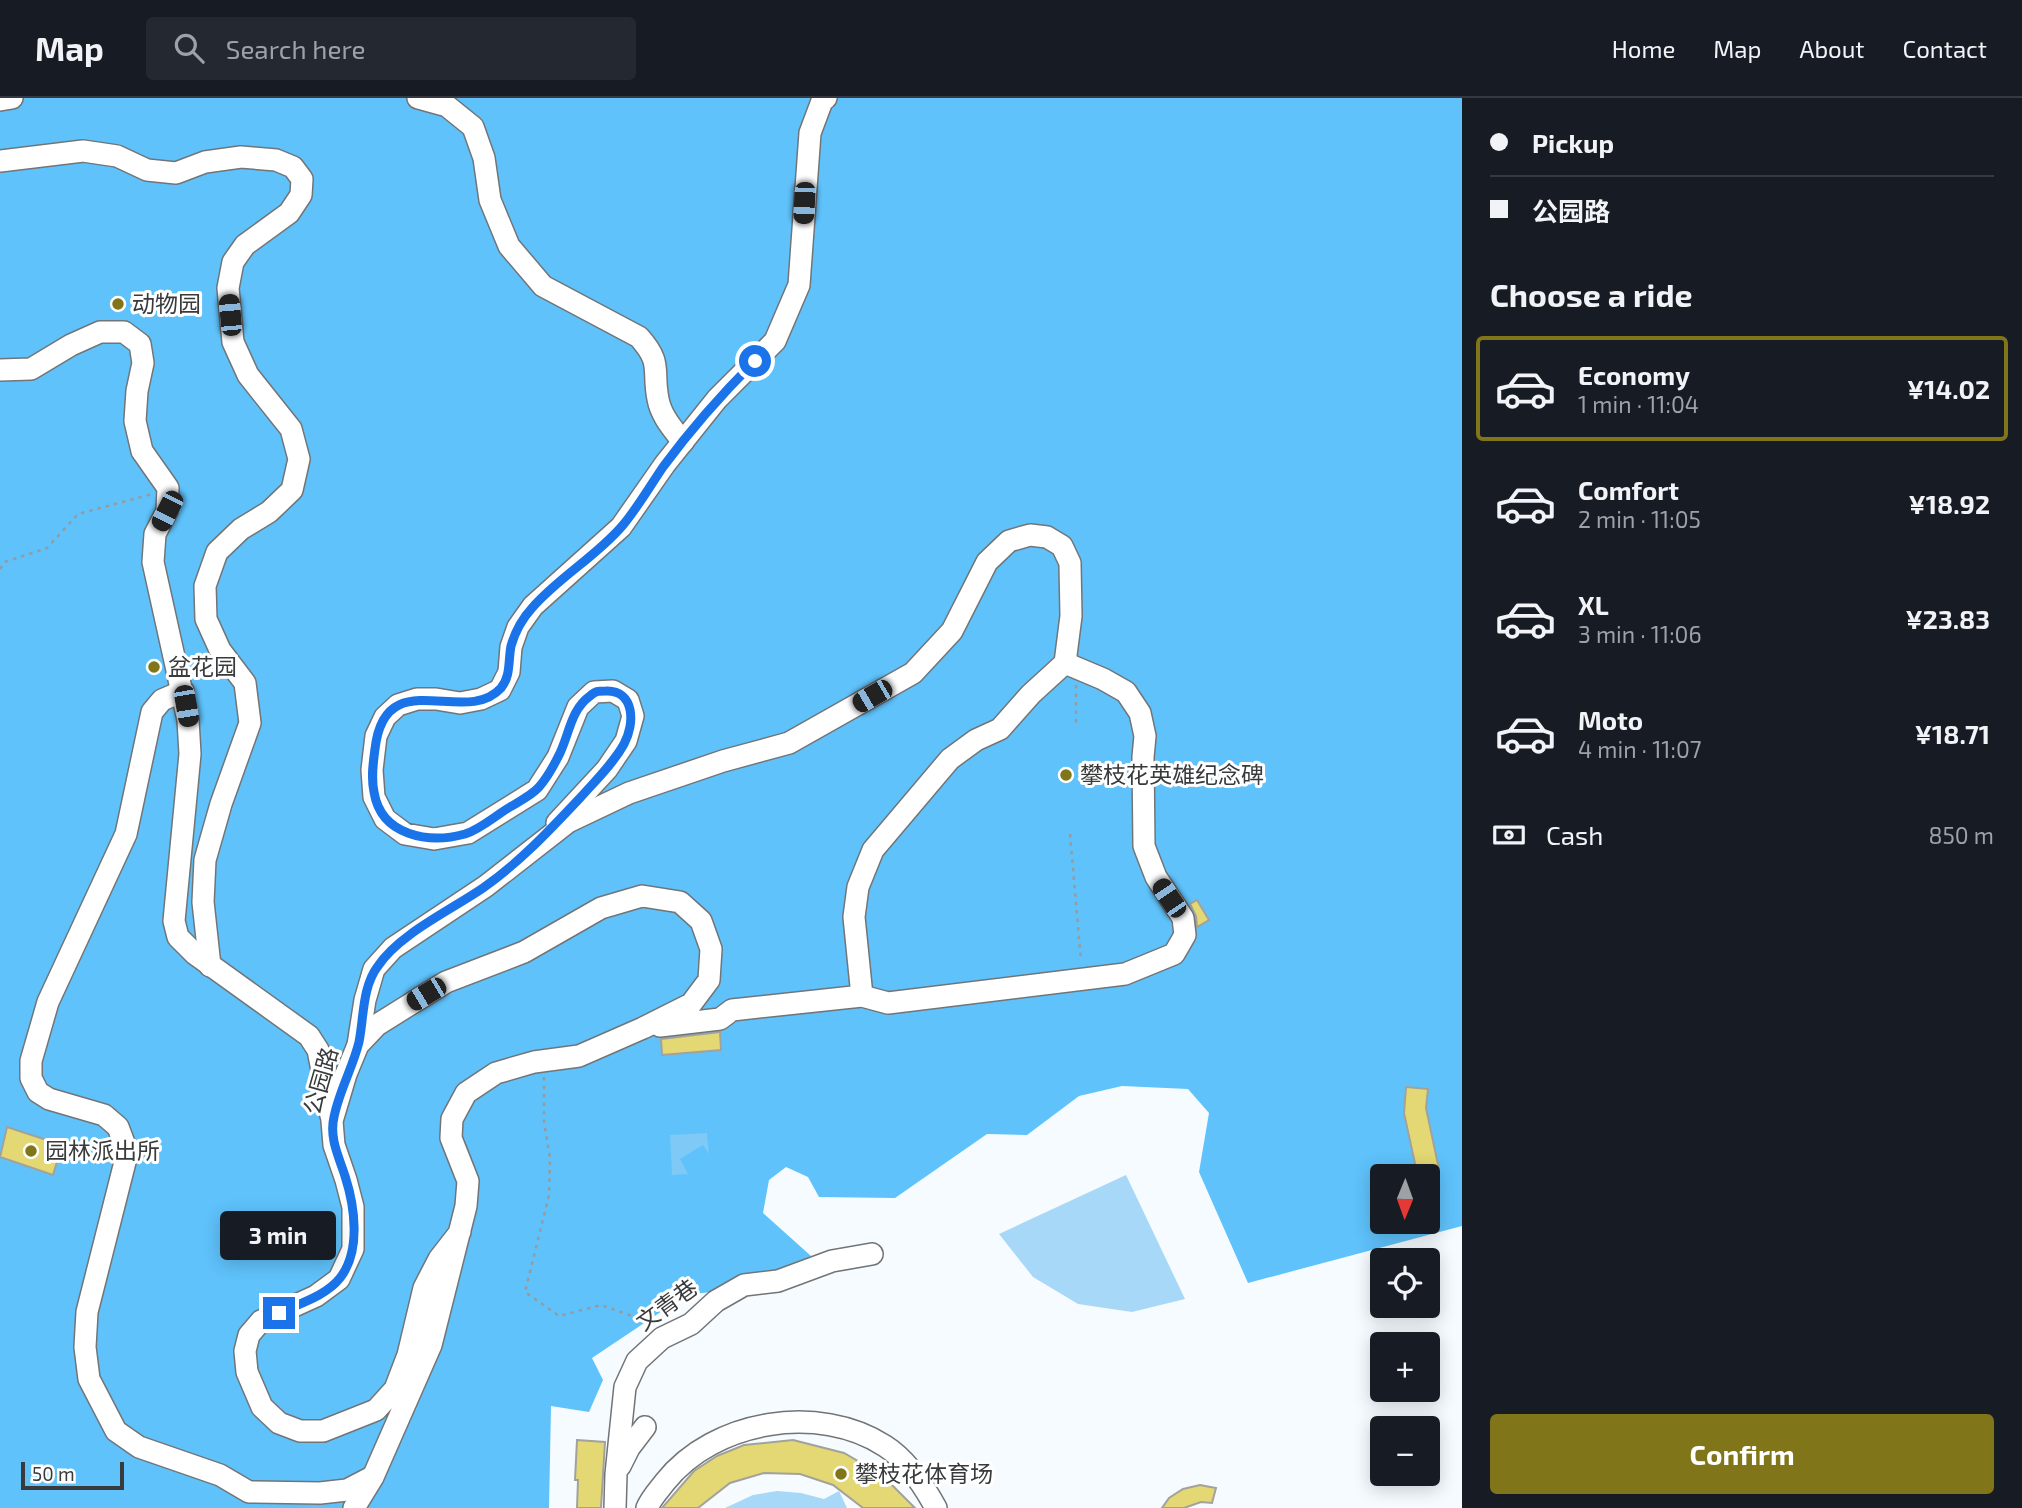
<!DOCTYPE html>
<meta charset="utf-8">
<style>
body{margin:0;font-family:"Exo 2","Noto Sans SC",sans-serif;background:#242831;color:#f1f3f6;height:100vh;display:flex;flex-direction:column;font-size:26px;white-space:nowrap}
*{box-sizing:border-box;margin:0}
p{font-size:23px;color:#9ea1a6}
.icon{flex:none;width:38px;height:38px;fill:none;stroke:currentColor;stroke-width:2;stroke-linecap:round;stroke-linejoin:round}
.map{position:relative;flex:1;overflow:hidden}
.side{display:flex;flex-direction:column;background:#171b24;width:560px}
.side>*{flex:none}
.hud{display:grid;align-content:center;height:154px;padding:0 28px;background:#171b24}
.needle{width:46px;rotate:181deg}
.buttons{position:absolute;left:1370px;top:1066px;display:grid;gap:14px}
.buttons a{display:grid;place-items:center;width:70px;height:70px;border-radius:7px;background:#171b24;box-shadow:0 4px 18px #0003;font-size:35px}
.scale{position:absolute;left:21px;bottom:18px;width:103px;box-sizing:border-box;padding-left:7px;border:4px solid #383a3b;border-top:0;font-size:19px;line-height:24px;white-space:nowrap;color:#383a3b;-webkit-text-stroke:5px #fff;paint-order:stroke}
.end{position:absolute;width:32px;height:32px;margin:-16px;border:9px solid #1a73e8;background:#fff;box-shadow:0 0 0 4px #fff}
.from{border-radius:50%}
.bubble{position:absolute;height:49px;border-radius:7px;background:#171b24;box-shadow:0 4px 18px #0003;font-size:23px;font-weight:700;line-height:49px;text-align:center}
.car{position:absolute;width:21px;height:42px;margin:-21px -10px;border-radius:9px;box-shadow:0 0 5px 2px #0007;background:linear-gradient(#222 24%,#8ab4d8 0 40%,#222 0 76%,#8ab4d8 0 86%,#222 0)}
.hud b{display:flex;align-items:center;gap:24px;height:66px;font-size:26px}
.hud b+b{border-top:2px solid #363941}
.hud i{width:18px;height:18px;background:#f1f3f6}
ul{padding:0;list-style:none}
li{display:flex;align-items:center;gap:21px;height:105px;margin:0 14px 10px;padding:0 14px;border:4px solid transparent;border-radius:7px}
li div{flex:1}
li b{display:block;font-size:26px}
li em{font-style:normal;font-weight:700}
li.current{border-color:#807619}
li>.icon{width:63px;height:63px;stroke-width:1.5}
h2{padding:0 28px;font-size:32px;line-height:84px}
.pay{display:flex;align-items:center;gap:18px;height:77px;padding:0 28px;font-size:26px}
.pay p{margin-inline-start:auto}
.action{display:flex;gap:14px;margin-top:auto;padding:14px 28px}
.action a{flex:1;height:80px;border-radius:7px;background:#807619;color:#fff;font-size:28px;font-weight:700;line-height:80px;text-align:center}
header{display:flex;align-items:center;gap:42px;box-sizing:border-box;height:98px;padding:0 35px;background:#171b24;border-bottom:2px solid #363941}
header strong{font-size:33px}
nav{display:flex;gap:38px;margin-inline-start:auto;font-size:24px}
.search{width:490px;height:63px;background:#242831;display:flex;align-items:center;gap:18px;box-sizing:border-box;padding:0 24px;border-radius:7px;color:#9ea1a6;font-size:26px}
main{display:flex;flex:1;min-height:0}
.map>svg:first-child{display:block}
.green{fill:#a7d8f8}
.forest{fill:#5fc2fb;fill-rule:evenodd}
.water{fill:#7fc9f7}
.building{fill:#e3d873;stroke:#a2a29d;stroke-width:2}
.lines{fill:none;stroke-linecap:round;stroke-linejoin:round}
.minor-casing{stroke:#717578;stroke-width:24}
.path{stroke:#979b9d;stroke-width:2.5;stroke-dasharray:3.5 5;stroke-linecap:butt}
.minor{stroke:#fff;stroke-width:21}
.route{stroke:#1a73e8;stroke-width:9}
.poi-dot{fill:#807619;stroke:#fff;stroke-width:2.5}
.labels{text-anchor:middle;stroke-width:6;stroke-linejoin:round;paint-order:stroke}
.poi-label{font-size:23px;fill:#383a3b;stroke:#fff;text-anchor:start}
.street-label{font-size:23px;fill:#383a3b;stroke:#fff}
</style>
<header>
<strong>Map</strong>
<div class="search"><svg class="icon" aria-label="search" viewBox="0 0 24 24"><circle cx="10" cy="10" r="6"/><path d="M15 15l6 6"/></svg>Search here</div>
<nav><a>Home</a><a>Map</a><a>About</a><a>Contact</a></nav>
</header>
<main>
<div class="map">
<svg width="1462" height="1410" viewBox="0 0 1462 1410">
<rect width="100%" height="100%" fill="#f6fbff"/>
<g class="green">
<polygon points="1126,1077 1185,1201 1132,1214 1078,1206 1033,1179 999,1136"/>
<polygon points="777,1393 801,1395 824,1401 839,1393 847,1410 725,1410 753,1397"/>
</g>
<path class="forest" d="M0,0H1462V1128L1248,1185L1199,1074L1209,1015L1188,991L1122,988L1079,998L1027,1037L987,1036L895,1100L819,1099L808,1079L786,1069L769,1082L763,1115L811,1158L761,1188L686,1197L592,1260L603,1282L589,1314L551,1308L549,1410H0ZM1382,1078H1428V1124H1382Z"/>
<polygon class="water" points="707,1035 709,1056 703,1047 680,1061 688,1076 672,1077 670,1037"/>
<g class="building">
<polygon points="1197,802 1209,822 1197,829 1196,818 1190,806"/>
<polygon points="720,934 721,952 662,957 661,941"/>
<polygon points="1406,989 1428,991 1426,1010 1439,1071 1417,1075 1404,1015"/>
<polygon points="7,1029 62,1047 53,1077 0,1059"/>
<polygon points="577,1342 605,1344 601,1410 577,1410 578,1382 575,1382"/>
<polygon points="793,1342 844,1355 882,1377 915,1410 863,1410 833,1387 800,1376 764,1375 730,1385 698,1410 662,1410 694,1373 717,1358 744,1347"/>
<polygon points="1200,1387 1216,1390 1212,1405 1201,1404 1184,1410 1162,1410 1169,1400 1183,1391"/>
</g>
<g class="lines">
<defs>
<g id="minor">
<path d="M418,0L447,8L473,29L484,60L490,102L509,148L543,188L639,239C663,266 652,271 658,301C661,318 673,331 683,344"/>
<polyline points="0,2 12,0"/>
<polyline points="0,63 83,53 117,58 147,72 176,75 205,64 241,59 276,62 293,69 302,81 301,97 289,115 245,147 233,164 228,190 233,244 248,277 291,331 299,361 292,392 269,414 241,431 217,454 205,488 206,521 220,552 245,585 250,625 221,706 205,762 203,804 210,868"/>
<polyline points="0,272 31,271 71,247 100,234 124,234 140,246 143,265 137,293 135,323 142,353 168,390 167,413 155,436 153,464 188,622 190,656 174,823 178,839 195,856 309,938 318,952 331,1018"/>
<polyline points="183,593 162,602 152,614 126,736 48,904 31,963 31,980 38,994 49,1001 104,1017 118,1029 124,1045 125,1064 87,1214 85,1249 89,1281 116,1333 139,1349 220,1377 249,1394 320,1395 347,1392 372,1379"/>
<polyline points="557,725 607,671 626,643 633,618 628,602 613,593 594,594 578,609 558,659 537,692 468,735 434,741 405,736 385,721 374,699 372,672 376,638 385,619 398,607 417,601 436,601 460,605 481,601 500,592 509,574 511,549 518,529 533,508 621,429 665,366 717,301 775,243 799,187 810,35 822,3 826,0"/>
<polyline points="660,928 720,921 732,912 862,898 888,905 1125,876 1174,856 1185,837 1183,820 1156,779 1144,748 1143,659 1145,638 1140,615 1126,594 1103,581 1065,565"/>
<polyline points="358,947 365,902 374,871 393,850 486,788 568,724 629,695 723,663 789,645 913,575 952,533 987,464 1009,443 1030,437 1047,439 1062,448 1070,465 1071,518 1065,565 1031,596 1000,631 976,642 950,661 873,752 858,789 854,819 862,898"/>
<polyline points="620,1368 629,1350 645,1329"/>
<polyline points="354,1410 373,1379 431,1247 466,1108 468,1083 451,1040 452,1021 466,995 496,975 534,964 579,958 643,930 691,906 709,882 711,851 701,823 680,804 642,798 601,810 524,854 446,884 377,927 358,947 346,976 332,1023 334,1047 346,1082 353,1109 353,1151 339,1181 316,1198 261,1223 249,1237 245,1253 247,1274 262,1309 279,1325 300,1333 323,1333 376,1312 395,1291 408,1257 424,1190 439,1161 460,1134"/>
<polyline points="615,1410 616,1376 625,1289 637,1263 662,1240 691,1226 716,1203 744,1187 778,1183 832,1163 872,1156"/>
<path d="M647,1410C651,1400 659,1392 665,1384C714,1322 819,1305 885,1348C907,1362 924,1388 936,1410"/>
</g>
</defs>
<use href="#minor" class="minor-casing"/>
<g class="path">
<polyline points="0,471 5,464 47,450 78,416 152,396"/>
<polyline points="1076,587 1076,629"/>
<polyline points="1070,736 1081,863"/>
<polyline points="544,979 544,1024 550,1060 549,1097 525,1194 559,1218 601,1207 652,1225"/>
</g>
<use href="#minor" class="minor"/>
</g>
<g class="lines">
<path class="route" d="M279,1215C298,1206 326,1198 340,1180C361,1153 355,1109 345,1078C339,1059 329,1040 334,1019C339,993 353,969 359,944C364,919 362,889 378,868C399,836 451,812 483,790C520,764 549,733 580,700C595,683 613,666 624,646C635,626 635,592 606,593C597,593 596,593 590,598C570,612 569,639 558,659C553,669 546,681 539,689C532,697 520,703 510,709C496,717 481,731 465,736C429,746 381,738 374,694C371,680 373,665 375,651C385,563 465,630 501,590C511,578 508,563 511,548C515,534 522,521 532,510C559,479 597,458 623,427C638,409 650,388 663,369C691,331 722,296 755,263"/>
</g>
<g class="poi-dot">
<circle cx="118" cy="206" r="7"/>
<circle cx="154" cy="569" r="7"/>
<circle cx="1066" cy="677" r="7"/>
<circle cx="31" cy="1053" r="7"/>
<circle cx="841" cy="1376" r="7"/>
</g>
<g class="labels">
<g class="poi-label">
<text x="132" y="214">动物园</text>
<text x="168" y="577">盆花园</text>
<text x="1080" y="685">攀枝花英雄纪念碑</text>
<text x="45" y="1061">园林派出所</text>
<text x="855" y="1384">攀枝花体育场</text>
</g>
<g class="street-label">
<text transform="translate(321 983) rotate(-74)" y="8">公园路</text>
<text transform="translate(667 1207) rotate(-36)" y="8">文青巷</text>
</g>
</g>
</svg>
<div class="buttons">
<a><svg class="needle" viewBox="-14 -14 28 28"><path d="M0-13l5 13h-10z" fill="#e53935"/><path d="M0 13l5-13h-10z" fill="#9ea1a6"/></svg></a>
<a><svg class="icon" aria-label="locate" viewBox="0 0 24 24"><circle cx="12" cy="12" r="6"/><path d="M12 2v4M12 18v4M2 12h4M18 12h4"/></svg></a>
<a>+</a>
<a>−</a>
</div>
<div class="scale">50 m</div>
<i class="end from" style="left:755px;top:263px"></i>
<i class="end" style="left:279px;top:1215px"></i>
<div class="bubble" style="left:220px;top:1113px;width:116px">3 min</div>
<i class="car" style="left:804px;top:105px;rotate:183deg"></i>
<i class="car" style="left:230px;top:217px;rotate:355deg"></i>
<i class="car" style="left:167px;top:413px;rotate:207deg"></i>
<i class="car" style="left:872px;top:598px;rotate:240deg"></i>
<i class="car" style="left:186px;top:608px;rotate:170deg"></i>
<i class="car" style="left:1169px;top:800px;rotate:326deg"></i>
<i class="car" style="left:426px;top:896px;rotate:239deg"></i>
</div>
<section class="side">
<div class="hud">
<b><i class="from"></i>Pickup</b>
<b><i></i>公园路</b>
</div>
<h2>Choose a ride</h2>
<ul>
<li class="current"><svg class="icon" aria-label="car" viewBox="0 0 24 24"><path d="M5 17H2v-5l4-1 3-4h7l3 4 3 1v5h-3M9 17h6M6 11h13"/><circle cx="7" cy="17" r="2"/><circle cx="17" cy="17" r="2"/></svg><div><b>Economy</b><p>1 min · 11:04</p></div><em>¥14.02</em></li>
<li><svg class="icon" aria-label="car" viewBox="0 0 24 24"><path d="M5 17H2v-5l4-1 3-4h7l3 4 3 1v5h-3M9 17h6M6 11h13"/><circle cx="7" cy="17" r="2"/><circle cx="17" cy="17" r="2"/></svg><div><b>Comfort</b><p>2 min · 11:05</p></div><em>¥18.92</em></li>
<li><svg class="icon" aria-label="car" viewBox="0 0 24 24"><path d="M5 17H2v-5l4-1 3-4h7l3 4 3 1v5h-3M9 17h6M6 11h13"/><circle cx="7" cy="17" r="2"/><circle cx="17" cy="17" r="2"/></svg><div><b>XL</b><p>3 min · 11:06</p></div><em>¥23.83</em></li>
<li><svg class="icon" aria-label="car" viewBox="0 0 24 24"><path d="M5 17H2v-5l4-1 3-4h7l3 4 3 1v5h-3M9 17h6M6 11h13"/><circle cx="7" cy="17" r="2"/><circle cx="17" cy="17" r="2"/></svg><div><b>Moto</b><p>4 min · 11:07</p></div><em>¥18.71</em></li>
</ul>
<div class="pay"><svg class="icon" aria-label="cash" viewBox="0 0 24 24"><path d="M3 7h18v10H3z"/><circle cx="12" cy="12" r="2"/></svg>Cash<p>850 m</p></div>
<div class="action"><a>Confirm</a></div>
</section>
</main>
